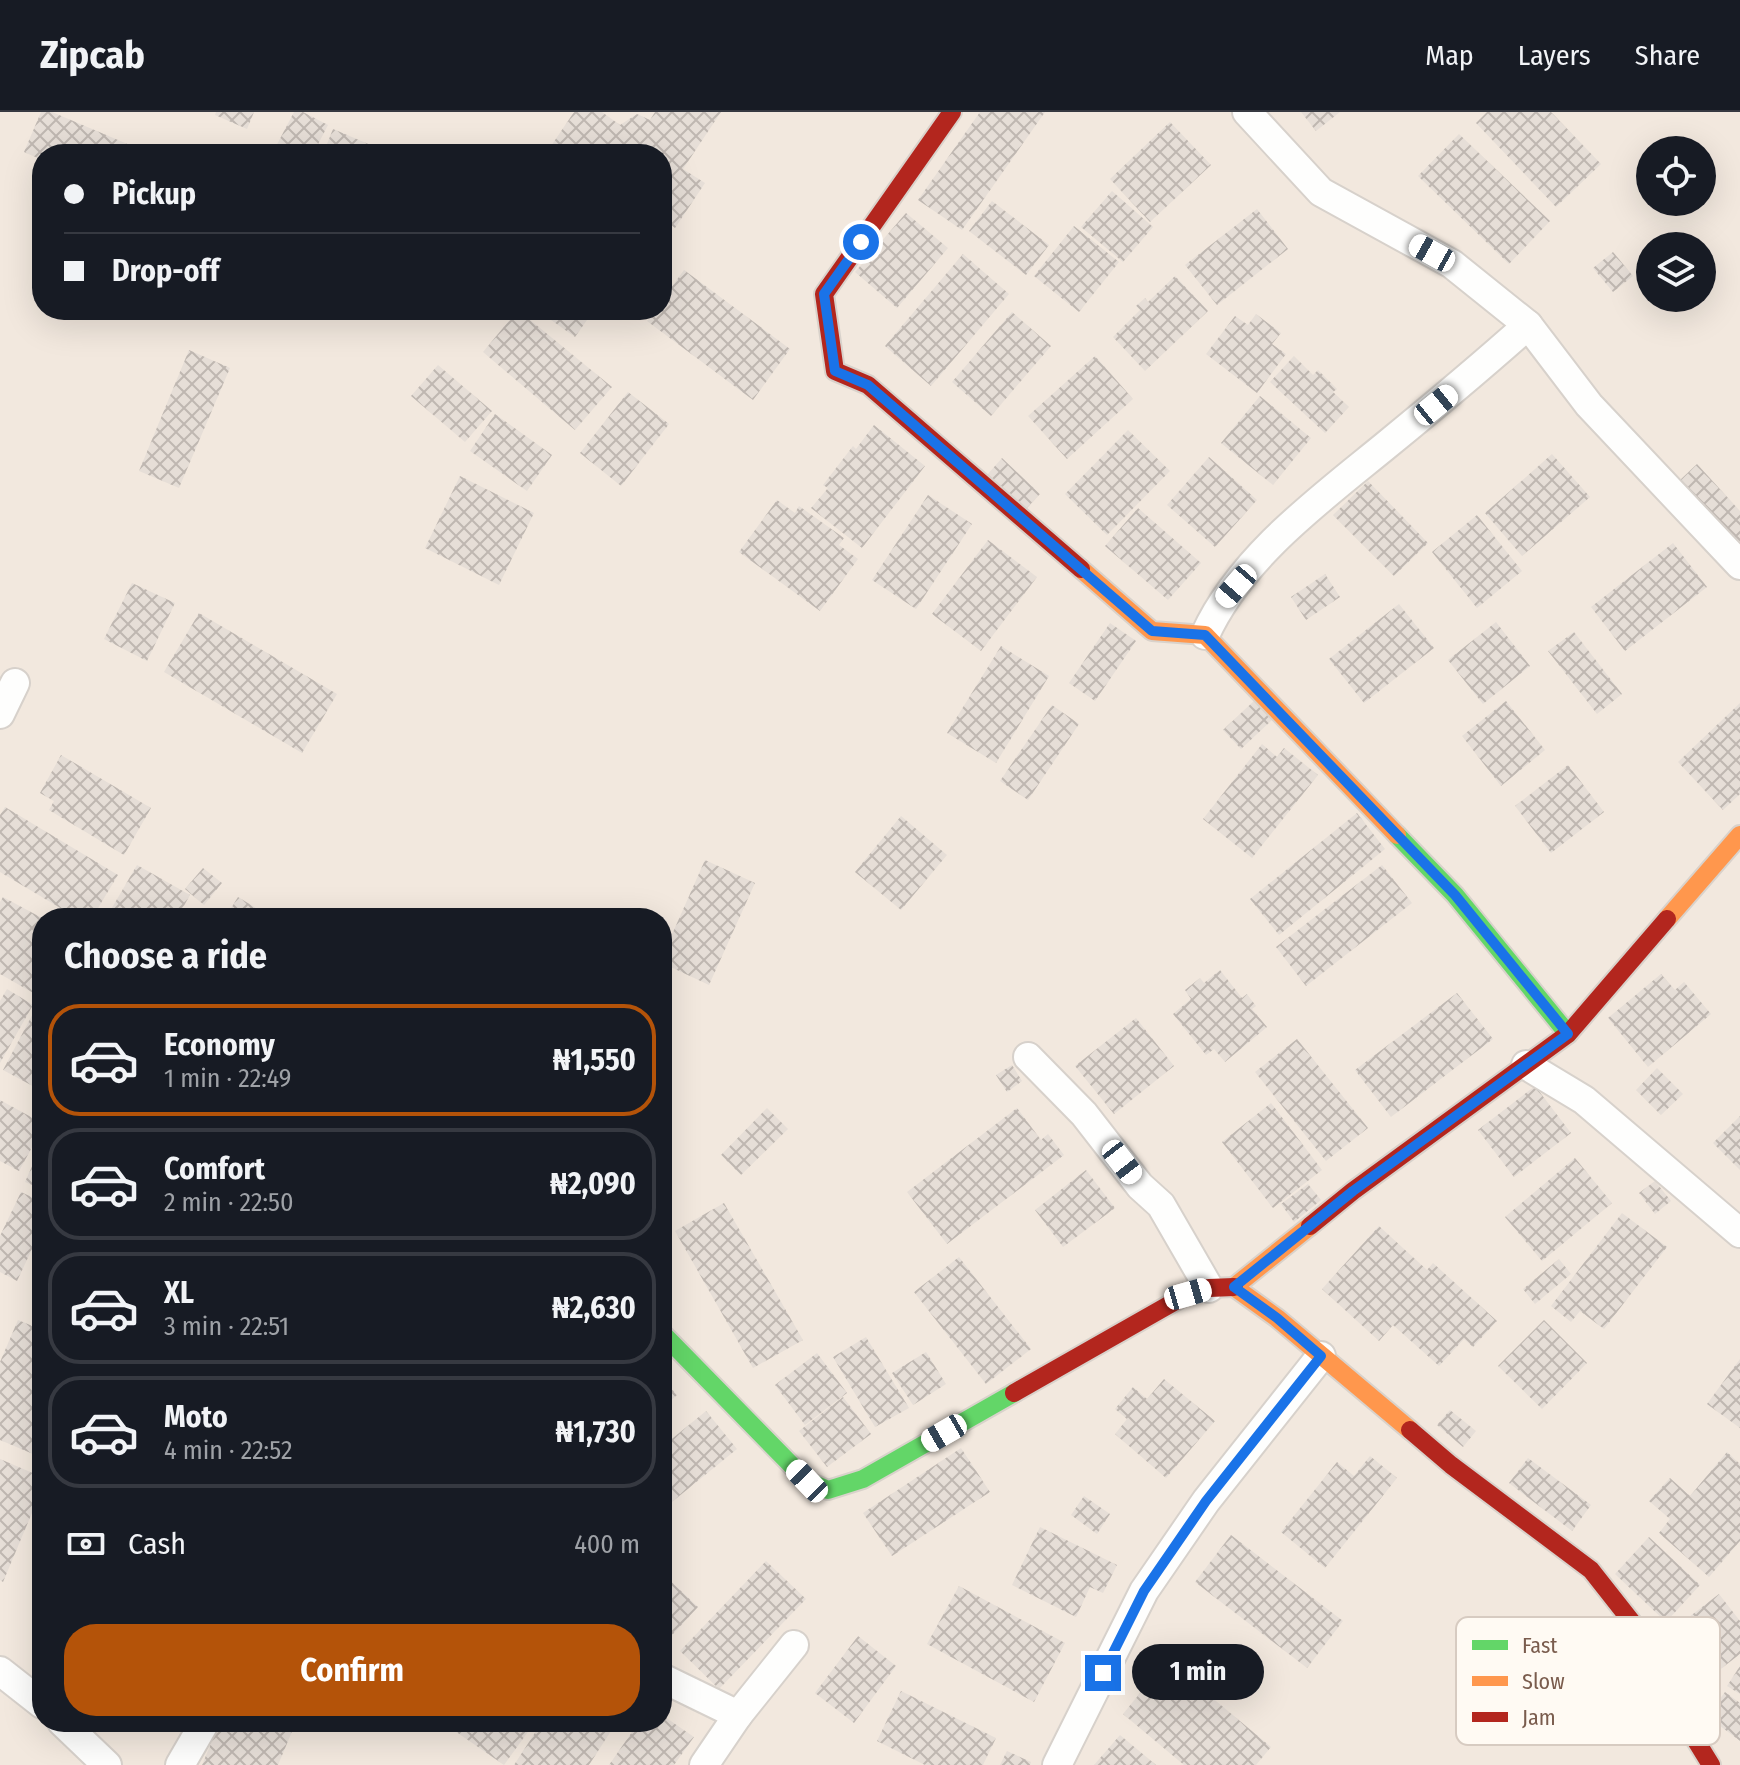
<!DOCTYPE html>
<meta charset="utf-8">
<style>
body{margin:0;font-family:"Fira Sans Condensed",sans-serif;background:#242831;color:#f1f3f6;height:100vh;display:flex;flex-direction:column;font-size:30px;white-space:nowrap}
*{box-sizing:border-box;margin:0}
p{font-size:26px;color:#9ea1a6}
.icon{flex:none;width:44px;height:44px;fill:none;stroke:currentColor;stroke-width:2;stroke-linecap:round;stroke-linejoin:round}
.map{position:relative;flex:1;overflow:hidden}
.sheet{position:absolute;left:32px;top:796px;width:640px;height:824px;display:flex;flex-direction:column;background:#171b24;border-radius:32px;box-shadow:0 8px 32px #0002}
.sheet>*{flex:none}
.banner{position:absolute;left:32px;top:32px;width:640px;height:176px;border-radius:32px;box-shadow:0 8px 32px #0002;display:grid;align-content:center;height:176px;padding:0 32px;background:#171b24}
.buttons{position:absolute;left:1636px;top:24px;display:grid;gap:16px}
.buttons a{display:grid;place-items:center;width:80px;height:80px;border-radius:50%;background:#171b24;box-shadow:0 8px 32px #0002;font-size:40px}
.end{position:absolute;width:36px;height:36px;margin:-18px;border:10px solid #1a73e8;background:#fff;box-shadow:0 0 0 4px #fff}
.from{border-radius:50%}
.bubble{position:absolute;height:56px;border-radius:28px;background:#171b24;box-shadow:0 8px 32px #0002;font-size:26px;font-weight:700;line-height:56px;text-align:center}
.car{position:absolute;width:24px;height:48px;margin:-24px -12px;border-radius:10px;box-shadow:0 0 6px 2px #0007;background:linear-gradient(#fff 24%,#345 0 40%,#fff 0 76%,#345 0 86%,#fff 0)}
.banner b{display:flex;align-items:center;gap:28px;height:76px;font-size:30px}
.banner b+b{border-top:2px solid #363941}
.banner i{width:20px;height:20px;background:#f1f3f6}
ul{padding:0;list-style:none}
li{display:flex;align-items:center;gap:24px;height:112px;margin:0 16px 12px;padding:0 16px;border:4px solid #363941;border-radius:32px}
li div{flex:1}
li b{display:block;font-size:30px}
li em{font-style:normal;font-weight:700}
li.active{border-color:#b45309}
li>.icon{width:72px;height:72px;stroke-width:1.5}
h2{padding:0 32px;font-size:36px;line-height:96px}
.pay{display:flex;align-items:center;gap:20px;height:88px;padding:0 32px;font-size:30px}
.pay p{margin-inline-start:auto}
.cta{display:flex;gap:16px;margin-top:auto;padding:16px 32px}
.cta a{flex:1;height:92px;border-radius:32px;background:#b45309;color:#fff;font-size:32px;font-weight:700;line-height:92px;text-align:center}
header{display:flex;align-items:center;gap:48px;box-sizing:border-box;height:112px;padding:0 40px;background:#171b24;border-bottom:2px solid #363941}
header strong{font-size:38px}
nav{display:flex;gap:44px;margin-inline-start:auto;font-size:28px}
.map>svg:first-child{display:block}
.residential{fill:#f2e8de;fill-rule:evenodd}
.building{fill:url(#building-cross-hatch)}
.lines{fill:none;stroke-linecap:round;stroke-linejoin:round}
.street-casing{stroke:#d7d1cb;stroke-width:32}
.fast-casing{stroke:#d9d2cb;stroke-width:22}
.slow-casing{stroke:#d9d2cb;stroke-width:22}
.jam-casing{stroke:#d9d2cb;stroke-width:22}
.street{stroke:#fefefd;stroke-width:28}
.fast{stroke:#63d668;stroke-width:18}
.slow{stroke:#ff974d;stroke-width:18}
.jam{stroke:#b3261e;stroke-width:18}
.route{stroke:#1a73e8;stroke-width:10}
.key{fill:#fffaf3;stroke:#d7cbc1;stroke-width:2}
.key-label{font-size:22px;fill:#7a5c4d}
</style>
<header>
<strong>Zipcab</strong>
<nav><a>Map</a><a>Layers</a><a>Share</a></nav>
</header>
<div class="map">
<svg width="1740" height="1653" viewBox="0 0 1740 1653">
<defs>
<pattern id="building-cross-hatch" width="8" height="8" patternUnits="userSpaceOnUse" patternTransform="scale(2)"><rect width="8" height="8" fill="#e6ded7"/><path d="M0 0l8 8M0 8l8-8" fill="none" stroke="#bfb7b1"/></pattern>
</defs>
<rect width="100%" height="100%" fill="#f9f5f0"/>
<path class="residential" d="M0,0H1740V1653H0ZM1650,38H1702V90H1650ZM42,42H662V198H42ZM1650,134H1702V186H1650ZM42,806H662V1610H42Z"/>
<g class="building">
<polygon points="41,0 52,0 151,42 42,42 42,48 24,40"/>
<polygon points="216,0 254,0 247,17 215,3"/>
<polygon points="294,0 303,0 328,13 313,42 272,42"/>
<polygon points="574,0 602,0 620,13 637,2 650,8 655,0 721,0 683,57 705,71 675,116 662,107 662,42 564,42 551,34"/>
<polygon points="980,0 1045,0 962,118 918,88"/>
<polygon points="1301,0 1340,0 1316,19"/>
<polygon points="1487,0 1551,0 1601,52 1556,95 1476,11"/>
<polygon points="1170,10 1211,53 1150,110 1110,67"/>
<polygon points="333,17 392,42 323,42"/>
<polygon points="1459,22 1550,109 1509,152 1418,64"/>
<polygon points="1112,79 1153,115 1123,150 1081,115"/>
<polygon points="992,89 1049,133 1026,163 969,119"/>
<polygon points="1257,97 1288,137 1217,193 1185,153"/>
<polygon points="906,101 948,136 897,196 855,160"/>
<polygon points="1074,114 1119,150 1079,200 1034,164"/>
<polygon points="1613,140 1633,164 1613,180 1593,156"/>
<polygon points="963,142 1009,182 931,274 885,234"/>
<polygon points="684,158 790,237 753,288 647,209 655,198 662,198 662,188"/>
<polygon points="1175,164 1208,199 1145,259 1113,225 1140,198 1136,194 1145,186 1148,190"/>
<polygon points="518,198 612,275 575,318 483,240"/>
<polygon points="537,198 594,198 575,225"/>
<polygon points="1012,200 1051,234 991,304 952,270"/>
<polygon points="1256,202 1281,221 1272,232 1286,242 1257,281 1206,242 1235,204 1248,213"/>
<polygon points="189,238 230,256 179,376 139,359"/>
<polygon points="1095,244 1133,287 1067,347 1028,304"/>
<polygon points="1294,244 1313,263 1318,258 1337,277 1333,280 1349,295 1325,321 1270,270"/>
<polygon points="438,253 492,299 465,330 411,284"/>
<polygon points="628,280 669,312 621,374 580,341"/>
<polygon points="1260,284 1311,326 1273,373 1221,331"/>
<polygon points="495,302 552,343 527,379 470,339"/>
<polygon points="874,313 925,354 862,436 811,396 828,376 823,373 853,334 856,337"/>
<polygon points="1128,318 1170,359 1107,423 1065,382"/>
<polygon points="1552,342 1590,385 1522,444 1485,401"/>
<polygon points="1209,345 1257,388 1215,435 1167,393"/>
<polygon points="1002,346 1040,382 1025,398 987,363"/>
<polygon points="1697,352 1740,399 1740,436 1679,369"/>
<polygon points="460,364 534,401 499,473 425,436"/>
<polygon points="1368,369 1428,431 1394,464 1333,403"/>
<polygon points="928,383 972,412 916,497 872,468"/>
<polygon points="777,388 795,401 799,394 844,426 839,433 858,447 820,499 739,440"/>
<polygon points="1138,396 1201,451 1168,488 1105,434"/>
<polygon points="1477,403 1522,459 1477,496 1432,440"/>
<polygon points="988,428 1037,465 981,539 932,502"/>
<polygon points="1673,431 1707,475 1625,539 1591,495"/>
<polygon points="1325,462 1340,485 1306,508 1291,485"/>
<polygon points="132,471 175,491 147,549 104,527"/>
<polygon points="1399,492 1434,536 1364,591 1329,547"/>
<polygon points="199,501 337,582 302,641 164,560"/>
<polygon points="1496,510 1530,554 1483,592 1448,548"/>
<polygon points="1110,511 1136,529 1095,589 1069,571"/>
<polygon points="1574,520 1622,582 1597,602 1548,539"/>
<polygon points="1001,534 1049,564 996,651 947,621"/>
<polygon points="1255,588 1273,607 1241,637 1223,618"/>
<polygon points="1506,589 1545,638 1501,674 1462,624"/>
<polygon points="1740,591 1740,682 1723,698 1678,650"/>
<polygon points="1052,593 1079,612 1028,688 1000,669"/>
<polygon points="1262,632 1277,645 1284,636 1318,663 1252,746 1203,707"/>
<polygon points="61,643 151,696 124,743 49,698 54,689 40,681"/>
<polygon points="1568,653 1604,700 1551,741 1515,694"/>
<polygon points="5,695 118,763 92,806 77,806 0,760 0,703"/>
<polygon points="1357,701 1385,737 1279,823 1250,787"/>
<polygon points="901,704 947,743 901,798 855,760"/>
<polygon points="705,748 755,771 709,873 662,851 662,845"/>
<polygon points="137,753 190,783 177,806 106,806"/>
<polygon points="1382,753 1412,791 1306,874 1276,835"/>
<polygon points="203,756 222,771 204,793 185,777"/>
<polygon points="3,785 42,806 42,886 0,862 0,790"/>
<polygon points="238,785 272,806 225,806"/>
<polygon points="1220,858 1242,886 1247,882 1256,894 1252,897 1267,915 1225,950 1214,937 1206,943 1173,902 1191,887 1185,878 1200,866 1204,871"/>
<polygon points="1661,862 1675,878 1684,870 1711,902 1648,955 1608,906"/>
<polygon points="7,877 33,893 0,951 0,889"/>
<polygon points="1457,881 1493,927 1391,1005 1355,958"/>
<polygon points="37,894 42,897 42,979 3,958"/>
<polygon points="1136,906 1174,954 1114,1002 1075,954"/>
<polygon points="1297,927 1368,1016 1326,1049 1255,960"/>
<polygon points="1012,953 1022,969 1007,980 996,963"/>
<polygon points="1657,956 1683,982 1661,1003 1636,978"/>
<polygon points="1535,974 1571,1021 1514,1065 1478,1018"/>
<polygon points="0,988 42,1011 42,1017 19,1059 0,1049"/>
<polygon points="1271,991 1322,1058 1273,1096 1222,1030"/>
<polygon points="767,996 788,1017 741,1063 721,1043"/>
<polygon points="1017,996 1041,1028 1048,1022 1064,1043 947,1132 907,1080"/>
<polygon points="1740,1004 1740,1058 1713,1031"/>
<polygon points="42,1032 42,1077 25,1070"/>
<polygon points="1575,1046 1612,1091 1542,1149 1505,1105"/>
<polygon points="1086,1058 1115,1096 1063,1135 1035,1098"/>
<polygon points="1655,1069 1671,1089 1655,1102 1639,1081"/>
<polygon points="1308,1072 1321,1088 1294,1110 1281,1092"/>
<polygon points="21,1080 42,1090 42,1116 17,1169 0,1160 0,1124"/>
<polygon points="724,1091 803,1228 753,1256 675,1119"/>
<polygon points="1622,1101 1667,1135 1604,1217 1580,1199 1571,1210 1551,1194"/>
<polygon points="1379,1114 1427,1158 1433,1151 1497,1209 1473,1235 1464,1227 1439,1254 1393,1213 1379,1229 1322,1177"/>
<polygon points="959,1145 1031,1237 986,1272 914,1180"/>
<polygon points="1559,1147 1571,1162 1535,1192 1523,1177"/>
<polygon points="18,1208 42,1218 42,1320 33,1342 0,1328 0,1250"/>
<polygon points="1544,1208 1587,1251 1542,1297 1498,1254"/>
<polygon points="866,1225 909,1296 875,1315 833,1245"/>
<polygon points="926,1240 946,1272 913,1293 892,1261"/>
<polygon points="817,1241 847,1281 805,1313 775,1273"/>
<polygon points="1740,1247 1740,1316 1707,1292"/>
<polygon points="662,1266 677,1283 662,1296"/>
<polygon points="1164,1267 1215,1309 1166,1366 1115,1322 1127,1307 1115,1297 1133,1275 1147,1287"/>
<polygon points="843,1285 871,1322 827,1355 799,1319"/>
<polygon points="1450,1298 1476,1319 1463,1335 1437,1313"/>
<polygon points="706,1299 737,1337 662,1398 662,1335"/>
<polygon points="961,1336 990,1380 892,1444 863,1401"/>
<polygon points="1727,1340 1740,1352 1740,1429 1709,1465 1659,1421 1670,1407 1649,1389 1670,1366 1690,1384"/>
<polygon points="1370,1344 1397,1366 1325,1456 1281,1420 1337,1350 1354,1364"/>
<polygon points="1528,1346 1591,1393 1572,1419 1509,1371"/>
<polygon points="0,1347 42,1365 42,1377 3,1470 0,1468"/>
<polygon points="1084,1384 1110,1402 1097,1422 1071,1403"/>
<polygon points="1040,1415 1117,1453 1103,1481 1090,1475 1076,1505 1012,1473"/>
<polygon points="1231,1423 1343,1509 1307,1556 1195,1470"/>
<polygon points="1649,1425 1700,1473 1666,1510 1615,1462"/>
<polygon points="766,1449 806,1487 719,1577 680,1539"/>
<polygon points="662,1461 698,1495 662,1534"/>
<polygon points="959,1474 1065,1531 1034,1590 927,1532"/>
<polygon points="1719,1482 1740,1509 1740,1542 1713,1563 1676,1515"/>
<polygon points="858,1524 896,1554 854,1611 815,1581"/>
<polygon points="1167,1548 1271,1635 1256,1653 1184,1653 1123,1602"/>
<polygon points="1740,1554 1740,1582 1727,1574"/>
<polygon points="901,1579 996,1626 983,1653 925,1653 877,1629"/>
<polygon points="1725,1580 1740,1591 1740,1629 1707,1604"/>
<polygon points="662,1603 694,1625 674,1653 609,1653 639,1610 662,1610"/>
<polygon points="220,1610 296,1610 278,1653 202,1653"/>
<polygon points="457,1610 535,1610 504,1653 452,1617"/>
<polygon points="542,1610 598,1610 611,1619 589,1653 514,1653"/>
<polygon points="1120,1623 1156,1653 1094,1653"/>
<polygon points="1007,1639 1031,1650 1030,1653 1000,1653"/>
</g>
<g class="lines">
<defs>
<g id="street">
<polyline points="1247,0 1321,80 1452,152 1528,213 1589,293 1740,453"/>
<path d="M1205,523C1240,446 1319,388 1384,335C1433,295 1481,255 1528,213"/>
<polyline points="0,602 15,571"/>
<polyline points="1028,945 1084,1002 1140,1074 1161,1093 1209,1176"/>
<polyline points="1526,953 1584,988 1740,1121"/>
<polyline points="0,1559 42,1592"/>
<polyline points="662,1566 738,1603"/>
<polyline points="62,1610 107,1653"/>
<polyline points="180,1653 205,1610"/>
<polyline points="704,1653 738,1603 794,1533"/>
<polyline points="1057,1653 1144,1479 1206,1389 1321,1244"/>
</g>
<g id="fast">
<polyline points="1397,723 1455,783 1568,922"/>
<polyline points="662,1221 807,1369 828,1378 863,1367 1014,1281"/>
</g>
<g id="slow">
<polyline points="1081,457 1152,519 1205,523 1397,723"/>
<polyline points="1667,807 1740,723"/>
<polyline points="1310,1114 1234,1175 1277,1206 1410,1318"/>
</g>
<g id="jam">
<polyline points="952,0 824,182 835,259 868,273 1081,457"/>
<polyline points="1310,1114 1353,1079 1568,922 1667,807"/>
<polyline points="1014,1281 1188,1182 1209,1176 1234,1175"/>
<polyline points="1410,1318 1451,1353 1591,1458 1676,1566 1679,1601 1711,1653"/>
</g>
</defs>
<use href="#street" class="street-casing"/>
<use href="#fast" class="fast-casing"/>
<use href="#slow" class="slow-casing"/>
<use href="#jam" class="jam-casing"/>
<use href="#street" class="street"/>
<use href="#fast" class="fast"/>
<use href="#slow" class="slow"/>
<use href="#jam" class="jam"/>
</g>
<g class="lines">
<polyline class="route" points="861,130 824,182 835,259 868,273 1152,519 1205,523 1455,783 1568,922 1353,1079 1234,1175 1277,1206 1321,1244 1206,1389 1144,1479 1103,1561"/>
</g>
<rect x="1456" y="1505" width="264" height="128" rx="12" class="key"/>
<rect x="1472" y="1528" width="36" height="10" fill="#63d668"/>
<rect x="1472" y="1564" width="36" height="10" fill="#ff974d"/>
<rect x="1472" y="1600" width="36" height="10" fill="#b3261e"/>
<g class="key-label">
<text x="1522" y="1541">Fast</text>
<text x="1522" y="1577">Slow</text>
<text x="1522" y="1613">Jam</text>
</g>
</svg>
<div class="buttons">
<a><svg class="icon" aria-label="locate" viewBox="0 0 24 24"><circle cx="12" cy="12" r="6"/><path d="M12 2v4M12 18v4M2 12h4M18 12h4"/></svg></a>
<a><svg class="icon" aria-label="layers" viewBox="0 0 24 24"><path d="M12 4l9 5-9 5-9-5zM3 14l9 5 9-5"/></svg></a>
</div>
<i class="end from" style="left:861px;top:130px"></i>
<i class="end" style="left:1103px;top:1561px"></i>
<div class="bubble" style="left:1132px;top:1532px;width:132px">1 min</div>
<i class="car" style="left:1432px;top:141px;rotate:299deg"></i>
<i class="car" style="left:1436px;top:293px;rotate:51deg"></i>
<i class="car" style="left:1236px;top:474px;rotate:221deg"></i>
<i class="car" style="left:1122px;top:1050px;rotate:142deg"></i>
<i class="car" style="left:1188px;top:1182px;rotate:74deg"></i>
<i class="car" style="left:944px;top:1321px;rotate:240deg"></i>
<i class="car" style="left:807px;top:1369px;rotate:316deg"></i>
<div class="banner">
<b><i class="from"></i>Pickup</b>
<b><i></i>Drop-off</b>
</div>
<section class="sheet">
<h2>Choose a ride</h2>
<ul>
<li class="active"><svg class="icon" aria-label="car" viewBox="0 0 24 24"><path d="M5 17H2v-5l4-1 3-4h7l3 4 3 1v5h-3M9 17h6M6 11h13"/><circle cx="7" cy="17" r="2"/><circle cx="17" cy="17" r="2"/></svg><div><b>Economy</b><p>1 min · 22:49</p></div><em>₦1,550</em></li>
<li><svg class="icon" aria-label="car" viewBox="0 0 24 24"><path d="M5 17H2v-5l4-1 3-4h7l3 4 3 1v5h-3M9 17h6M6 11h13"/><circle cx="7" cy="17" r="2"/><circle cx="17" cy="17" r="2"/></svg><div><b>Comfort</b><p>2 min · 22:50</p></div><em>₦2,090</em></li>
<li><svg class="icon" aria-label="car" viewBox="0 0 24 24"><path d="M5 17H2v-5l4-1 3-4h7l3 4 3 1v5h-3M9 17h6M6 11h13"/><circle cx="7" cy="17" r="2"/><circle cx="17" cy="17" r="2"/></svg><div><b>XL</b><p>3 min · 22:51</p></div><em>₦2,630</em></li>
<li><svg class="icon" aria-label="car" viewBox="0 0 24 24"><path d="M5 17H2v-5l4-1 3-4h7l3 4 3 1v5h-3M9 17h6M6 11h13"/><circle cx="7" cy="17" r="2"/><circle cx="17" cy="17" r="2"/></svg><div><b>Moto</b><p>4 min · 22:52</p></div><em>₦1,730</em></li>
</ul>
<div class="pay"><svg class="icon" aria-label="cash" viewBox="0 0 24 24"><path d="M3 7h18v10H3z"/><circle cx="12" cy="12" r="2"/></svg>Cash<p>400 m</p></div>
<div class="cta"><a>Confirm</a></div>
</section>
</div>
